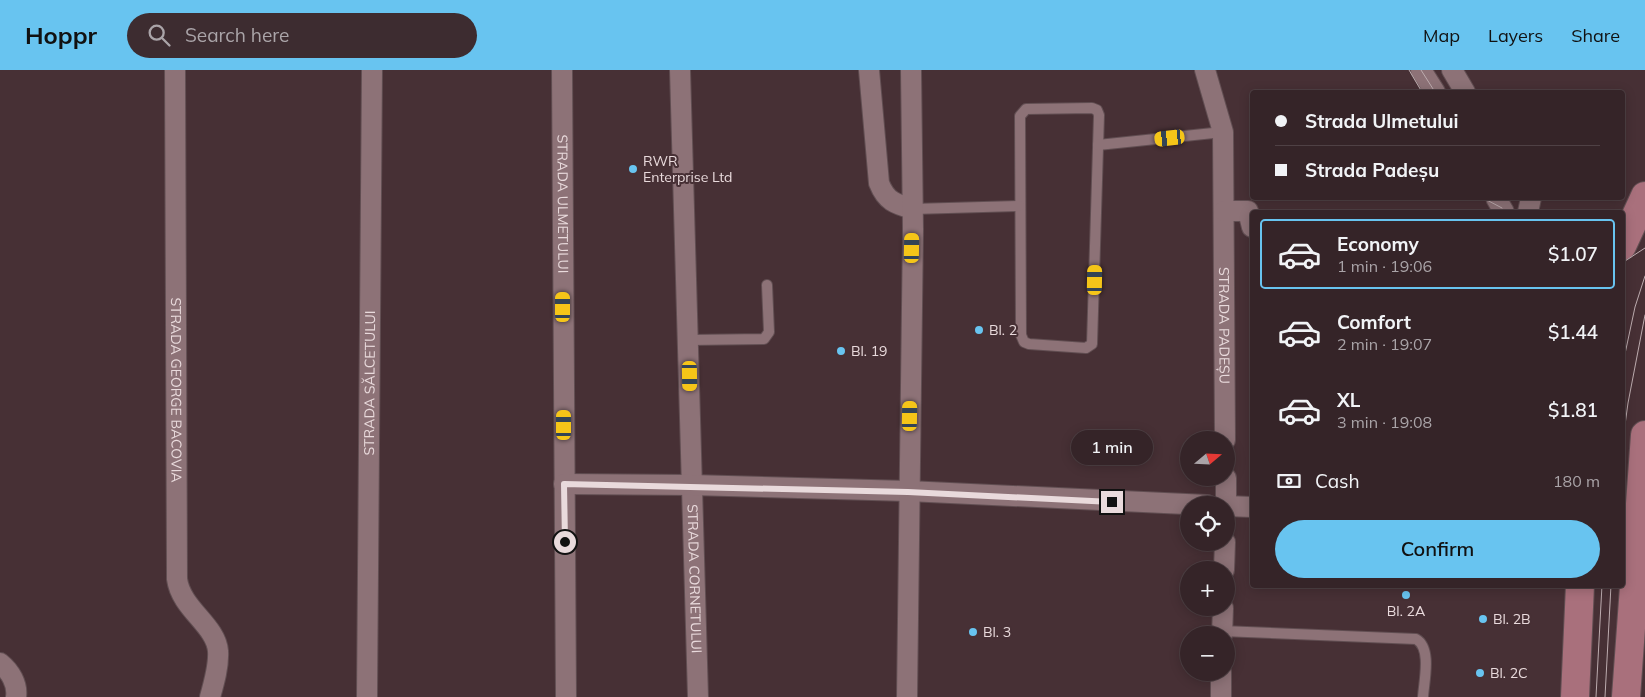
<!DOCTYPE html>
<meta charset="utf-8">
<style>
body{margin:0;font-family:Mulish,sans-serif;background:#3d2c30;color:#f1f3f6;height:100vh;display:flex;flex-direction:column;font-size:19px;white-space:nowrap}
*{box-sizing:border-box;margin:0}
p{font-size:16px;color:#aaa4a8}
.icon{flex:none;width:28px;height:28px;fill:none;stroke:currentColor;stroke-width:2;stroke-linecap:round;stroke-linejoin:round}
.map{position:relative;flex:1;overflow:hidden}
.drawer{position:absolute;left:1250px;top:140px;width:375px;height:378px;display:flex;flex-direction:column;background:#352428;border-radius:5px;box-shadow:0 2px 12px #0003,0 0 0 1px #4f4145}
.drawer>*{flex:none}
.banner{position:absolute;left:1250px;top:20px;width:375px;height:110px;border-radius:5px;box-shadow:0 2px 12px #0003,0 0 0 1px #4f4145;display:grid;align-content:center;height:110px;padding:0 25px;background:#352428}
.needle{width:32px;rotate:71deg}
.fabs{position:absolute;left:1180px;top:361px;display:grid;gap:10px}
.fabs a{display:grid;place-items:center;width:55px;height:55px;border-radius:50%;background:#352428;box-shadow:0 2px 12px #0003,0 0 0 1px #4f4145;font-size:25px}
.end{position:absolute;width:22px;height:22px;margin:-11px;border:6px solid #e9dadc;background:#111;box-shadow:0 0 0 2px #111}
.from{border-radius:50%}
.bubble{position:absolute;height:35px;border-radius:18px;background:#352428;box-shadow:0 2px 12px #0003,0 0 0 1px #4f4145;font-size:16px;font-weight:600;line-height:35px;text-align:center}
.car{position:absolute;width:15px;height:30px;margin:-15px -8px;border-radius:6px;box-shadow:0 0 4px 1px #0007;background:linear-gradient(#f5c518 24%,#345 0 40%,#f5c518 0 76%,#345 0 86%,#f5c518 0)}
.banner b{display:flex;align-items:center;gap:18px;height:48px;font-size:19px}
.banner b+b{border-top:1px solid #4f4145}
.banner i{width:12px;height:12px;background:#f1f3f6}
ul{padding:9px 0 0;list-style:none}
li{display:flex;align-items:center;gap:15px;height:70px;margin:0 10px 8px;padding:0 15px;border:2px solid transparent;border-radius:5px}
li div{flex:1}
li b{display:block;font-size:19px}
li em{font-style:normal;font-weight:600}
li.on{border-color:#68c4f0}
li>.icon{width:45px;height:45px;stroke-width:1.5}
.pay{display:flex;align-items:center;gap:12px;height:55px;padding:0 25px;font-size:19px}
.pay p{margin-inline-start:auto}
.cta{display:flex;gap:10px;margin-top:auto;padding:10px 25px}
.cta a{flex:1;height:58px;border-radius:30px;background:#68c4f0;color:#111;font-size:20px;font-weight:600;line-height:58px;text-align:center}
header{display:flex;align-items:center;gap:30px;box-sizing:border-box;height:70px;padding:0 25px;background:#68c4f0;color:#111}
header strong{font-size:24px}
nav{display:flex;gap:28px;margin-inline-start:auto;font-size:18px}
.search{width:350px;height:45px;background:#3d2c30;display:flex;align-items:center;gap:12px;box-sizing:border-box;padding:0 18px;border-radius:28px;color:#aaa4a8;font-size:19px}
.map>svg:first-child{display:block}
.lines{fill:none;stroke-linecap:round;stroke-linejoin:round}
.lane-casing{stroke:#614e52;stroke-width:12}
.street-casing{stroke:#614e52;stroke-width:22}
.primary-casing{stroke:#614e52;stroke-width:30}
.lane{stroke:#8d7277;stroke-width:10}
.street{stroke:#8d7277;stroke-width:20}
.primary{stroke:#a9707c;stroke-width:28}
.tram{stroke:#bdacaf;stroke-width:1}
.street-bridge-casing{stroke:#614e52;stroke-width:22;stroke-linecap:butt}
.street-bridge{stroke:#8d7277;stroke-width:20}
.route{stroke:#e9dadc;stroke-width:6}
.poi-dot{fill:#68c4f0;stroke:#473035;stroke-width:2}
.labels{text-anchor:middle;stroke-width:4;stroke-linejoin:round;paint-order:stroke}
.poi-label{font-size:14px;fill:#e9dadc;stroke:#473035;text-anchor:start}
.street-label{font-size:14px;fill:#e9dadc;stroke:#473035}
</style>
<header>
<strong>Hoppr</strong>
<div class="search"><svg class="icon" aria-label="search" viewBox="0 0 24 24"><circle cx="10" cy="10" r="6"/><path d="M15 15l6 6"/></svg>Search here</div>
<nav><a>Map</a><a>Layers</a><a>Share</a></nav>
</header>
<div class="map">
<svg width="1645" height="627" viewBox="0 0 1645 627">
<rect width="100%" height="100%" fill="#473035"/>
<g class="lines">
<defs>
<g id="lane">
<polygon points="1092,38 1097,40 1099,45 1092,274 1086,278 1029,274 1024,272 1021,265 1020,46 1026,39"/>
<polyline points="1098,75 1223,62"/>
<polyline points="913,139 1019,136"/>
<polyline points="689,270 764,269 769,262 767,215"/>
<path d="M1222,561L1416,569C1432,578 1424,611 1423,627"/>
</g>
<g id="street">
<path id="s1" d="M175,0L177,509C181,539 216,555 218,581C219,596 214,613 210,627"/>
<path id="s2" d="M562,0L566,627"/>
<path id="s3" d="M680,0L698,627"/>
<path d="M869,0L879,113C886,131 895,134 913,139"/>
<path id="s4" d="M1205,0L1223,62L1225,370"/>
<polyline points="1421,0 1435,22"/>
<polyline points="1452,0 1465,22"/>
<polyline points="1496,128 1504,142"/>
<polyline points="1224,141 1248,141 1252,157"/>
<polyline points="1226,408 1226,435"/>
<polyline points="564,414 692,415 908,421 1207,435"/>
<polyline points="1226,436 1252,437"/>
<polyline points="1224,500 1225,472"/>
<polyline points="1222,565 1223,538"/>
<path d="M0,593C10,601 18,614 16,627"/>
<path id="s5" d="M367,627L372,0"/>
<polyline points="907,627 913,159 911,0"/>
<polyline points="1221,627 1221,602"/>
</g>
<g id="primary">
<polyline points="1622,176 1645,126"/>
<polyline points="1575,627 1580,515"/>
<polyline points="1626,627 1645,365"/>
</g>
</defs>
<use href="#lane" class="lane-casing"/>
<use href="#street" class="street-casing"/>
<use href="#primary" class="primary-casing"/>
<use href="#lane" class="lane"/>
<use href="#street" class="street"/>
<use href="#primary" class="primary"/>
<g class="tram">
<polyline points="1409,0 1422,22"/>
<polyline points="1421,0 1435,22"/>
<polyline points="1483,128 1502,138"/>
<polyline points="1622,193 1645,178"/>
<polyline points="1622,298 1635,237 1645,206"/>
<polyline points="1622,377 1628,333 1645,245"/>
<polyline points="1596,627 1602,515"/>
<polyline points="1605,627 1611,515"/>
</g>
<defs>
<polyline id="street-bridge" points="1528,142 1531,128"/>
</defs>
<use href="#street-bridge" class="street-bridge-casing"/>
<use href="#street-bridge" class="street-bridge"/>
</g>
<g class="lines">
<polyline class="route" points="565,472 564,414 908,422 1112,432"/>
</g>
<g class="poi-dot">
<circle cx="633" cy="99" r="5"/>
<circle cx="979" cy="260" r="5"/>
<circle cx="841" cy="281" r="5"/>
<circle cx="1406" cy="525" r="5"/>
<circle cx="1483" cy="549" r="5"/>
<circle cx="973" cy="562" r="5"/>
<circle cx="1480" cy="603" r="5"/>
</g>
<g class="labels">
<g class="poi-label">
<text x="643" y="96">RWR<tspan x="643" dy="16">Enterprise Ltd</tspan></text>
<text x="989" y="265">Bl. 2</text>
<text x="851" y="286">Bl. 19</text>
<text x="1406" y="546" text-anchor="middle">Bl. 2A</text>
<text x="1493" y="554">Bl. 2B</text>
<text x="983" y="567">Bl. 3</text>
<text x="1490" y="608">Bl. 2C</text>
</g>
<g class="street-label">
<text dy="5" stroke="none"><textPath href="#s2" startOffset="134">STRADA ULMETULUI</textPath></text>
<text dy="5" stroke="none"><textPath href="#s4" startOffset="258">STRADA PADEȘU</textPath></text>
<text dy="5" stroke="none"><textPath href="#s5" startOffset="314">STRADA SĂLCETULUI</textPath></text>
<text dy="5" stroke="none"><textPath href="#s1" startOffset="320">STRADA GEORGE BACOVIA</textPath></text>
<text dy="5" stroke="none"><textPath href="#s3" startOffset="509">STRADA CORNETULUI</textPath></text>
</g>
</g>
</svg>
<div class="fabs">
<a><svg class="needle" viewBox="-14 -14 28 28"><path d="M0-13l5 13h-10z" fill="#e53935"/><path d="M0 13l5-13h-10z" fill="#aaa4a8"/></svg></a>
<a><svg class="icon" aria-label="locate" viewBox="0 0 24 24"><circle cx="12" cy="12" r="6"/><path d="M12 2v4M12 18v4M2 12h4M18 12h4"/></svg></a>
<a>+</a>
<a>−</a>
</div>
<i class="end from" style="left:565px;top:472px"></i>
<i class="end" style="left:1112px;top:432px"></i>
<div class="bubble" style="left:1071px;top:360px;width:82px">1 min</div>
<i class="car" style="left:1170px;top:68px;rotate:264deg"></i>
<i class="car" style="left:912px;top:178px;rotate:1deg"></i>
<i class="car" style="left:1095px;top:210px;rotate:1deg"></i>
<i class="car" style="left:563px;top:237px;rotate:0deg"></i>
<i class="car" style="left:690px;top:306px;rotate:179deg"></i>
<i class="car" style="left:910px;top:346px;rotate:1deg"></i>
<i class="car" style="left:564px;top:355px;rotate:0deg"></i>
<div class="banner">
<b><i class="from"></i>Strada Ulmetului</b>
<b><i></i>Strada Padeșu</b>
</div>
<section class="drawer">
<ul>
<li class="on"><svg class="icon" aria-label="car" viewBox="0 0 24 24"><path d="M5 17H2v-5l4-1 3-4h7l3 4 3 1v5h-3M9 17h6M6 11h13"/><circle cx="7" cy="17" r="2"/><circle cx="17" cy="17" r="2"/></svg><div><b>Economy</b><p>1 min · 19:06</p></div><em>$1.07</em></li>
<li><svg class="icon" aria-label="car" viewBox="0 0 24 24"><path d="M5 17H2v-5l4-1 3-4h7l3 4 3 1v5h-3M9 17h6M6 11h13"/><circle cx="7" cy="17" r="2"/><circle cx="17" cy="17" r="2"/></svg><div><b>Comfort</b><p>2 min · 19:07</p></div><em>$1.44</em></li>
<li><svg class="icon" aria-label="car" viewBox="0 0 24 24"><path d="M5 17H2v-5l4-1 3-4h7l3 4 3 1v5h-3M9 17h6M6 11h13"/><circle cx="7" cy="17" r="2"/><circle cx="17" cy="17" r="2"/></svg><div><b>XL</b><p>3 min · 19:08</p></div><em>$1.81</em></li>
</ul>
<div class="pay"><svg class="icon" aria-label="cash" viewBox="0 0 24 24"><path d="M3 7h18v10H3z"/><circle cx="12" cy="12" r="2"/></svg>Cash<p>180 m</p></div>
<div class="cta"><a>Confirm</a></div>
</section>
</div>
